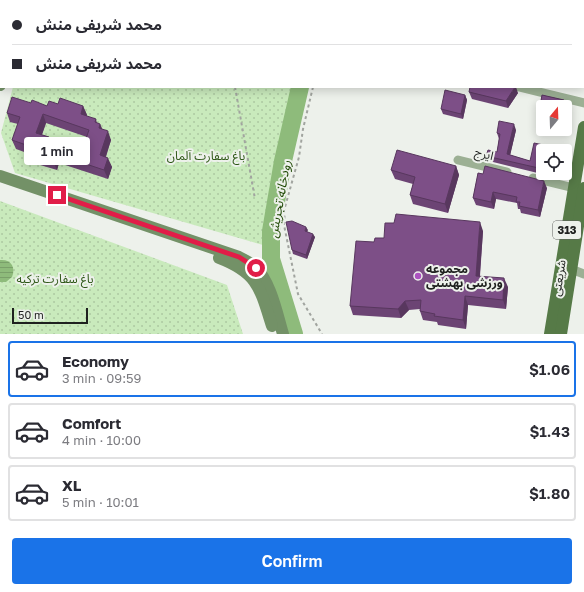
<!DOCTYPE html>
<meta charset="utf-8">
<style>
body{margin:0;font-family:"Golos Text","Noto Sans Arabic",sans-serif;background:#f2f2f3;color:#2b2b33;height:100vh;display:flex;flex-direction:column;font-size:15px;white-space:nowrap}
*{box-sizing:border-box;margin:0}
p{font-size:13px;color:#7c7c81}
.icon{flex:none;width:22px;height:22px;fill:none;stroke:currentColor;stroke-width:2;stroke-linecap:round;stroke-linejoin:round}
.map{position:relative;height:334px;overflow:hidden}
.side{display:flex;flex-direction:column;background:#fff;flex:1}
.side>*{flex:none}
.top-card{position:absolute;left:0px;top:0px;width:584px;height:88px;box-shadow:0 2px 10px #0003;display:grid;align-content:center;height:88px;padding:0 12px;background:#fff}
.needle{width:26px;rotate:19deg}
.fabs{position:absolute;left:536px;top:100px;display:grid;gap:8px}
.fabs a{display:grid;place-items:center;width:36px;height:36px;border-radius:4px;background:#fff;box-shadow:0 2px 10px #0003;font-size:20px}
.scale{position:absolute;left:12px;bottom:10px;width:76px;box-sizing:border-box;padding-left:4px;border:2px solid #1f211f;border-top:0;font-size:11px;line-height:14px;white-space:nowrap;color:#1f211f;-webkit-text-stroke:3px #edf1eb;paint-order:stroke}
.end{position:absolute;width:18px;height:18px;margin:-9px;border:5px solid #e11d48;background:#fff;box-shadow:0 0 0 2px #fff}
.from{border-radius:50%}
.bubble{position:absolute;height:28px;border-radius:4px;background:#fff;box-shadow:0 2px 10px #0003;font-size:13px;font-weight:600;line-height:28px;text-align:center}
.top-card b{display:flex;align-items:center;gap:14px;height:38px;font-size:15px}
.top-card b+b{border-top:1px solid #e1e1e2}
.top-card i{width:10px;height:10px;background:#2b2b33}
ul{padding:7px 0 0;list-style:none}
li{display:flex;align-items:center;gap:12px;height:56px;margin:0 8px 6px;padding:0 4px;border:2px solid #e1e1e2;border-radius:4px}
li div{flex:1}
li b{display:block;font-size:15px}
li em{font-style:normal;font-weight:600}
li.on{border-color:#1a73e8}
li>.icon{width:36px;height:36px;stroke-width:1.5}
.cta{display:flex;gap:8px;margin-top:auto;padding:8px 12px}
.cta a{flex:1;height:46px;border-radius:4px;background:#1a73e8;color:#fff;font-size:16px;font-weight:600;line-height:46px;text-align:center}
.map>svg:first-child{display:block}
.grass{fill:url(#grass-dots)}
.water{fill:url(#water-rules)}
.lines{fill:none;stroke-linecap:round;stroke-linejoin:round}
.river{stroke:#8ebb7b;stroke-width:18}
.path{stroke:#a1a49f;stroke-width:2;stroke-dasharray:3 3;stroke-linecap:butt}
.street{stroke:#9cb094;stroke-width:9}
.secondary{stroke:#739167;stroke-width:12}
.primary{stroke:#567a47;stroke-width:12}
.wall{fill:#6c4474;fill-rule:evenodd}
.shaded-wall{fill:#58375e}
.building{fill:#7d4f87;stroke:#58375e;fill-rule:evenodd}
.route{stroke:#e11d48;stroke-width:5}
.poi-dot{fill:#ac53bf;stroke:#edf1eb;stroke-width:1.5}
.labels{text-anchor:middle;stroke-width:4;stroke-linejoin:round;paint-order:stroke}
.shield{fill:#edf1eb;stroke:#5d5f5c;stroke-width:1}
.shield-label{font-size:11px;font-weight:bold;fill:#1f211f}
.street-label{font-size:12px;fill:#1f211f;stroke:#edf1eb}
.park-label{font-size:12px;fill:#2d5716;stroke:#edf1eb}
.poi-label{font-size:12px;font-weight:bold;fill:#1f211f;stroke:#edf1eb;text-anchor:start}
.water-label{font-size:13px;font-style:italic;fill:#204a05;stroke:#edf1eb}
</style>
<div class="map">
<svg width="584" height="334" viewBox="0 0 584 334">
<defs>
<pattern id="grass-dots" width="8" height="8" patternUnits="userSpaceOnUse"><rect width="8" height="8" fill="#c9eabc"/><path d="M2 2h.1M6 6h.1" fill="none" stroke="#acc8a1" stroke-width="1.8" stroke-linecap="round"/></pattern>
<pattern id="water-rules" width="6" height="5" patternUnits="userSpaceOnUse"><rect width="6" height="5" fill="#8ebb7b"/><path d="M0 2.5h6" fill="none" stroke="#7aa06a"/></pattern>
</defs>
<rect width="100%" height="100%" fill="#edf1eb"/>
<g class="grass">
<rect x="36" y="0" width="261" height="1"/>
<polygon points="13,87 293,87 286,130 270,184 263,245 15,173 1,133"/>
<polygon points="0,201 227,285 243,334 0,334"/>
</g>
<path class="water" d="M0,260C11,259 16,267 12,277L6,282H0Z"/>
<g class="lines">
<g class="river">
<polyline points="307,1 307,0"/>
<polyline points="294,334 271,259 271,231 283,161 300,87"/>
</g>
<g class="path">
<polyline points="312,0 312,1"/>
<polyline points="235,87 255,199"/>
<polyline points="313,87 303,129 299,157 285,207 284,225 298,294 322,334"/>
</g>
<g class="street">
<polyline points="368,1 368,0"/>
<polyline points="519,87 584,103"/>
<polyline points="458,160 507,172"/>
<polyline points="533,178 574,188"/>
<polyline points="571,269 584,274"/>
</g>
<g class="secondary">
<polyline points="23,1 23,0"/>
<polyline points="0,85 1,81"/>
<path d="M0,176L239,257C245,260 251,263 255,267C271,282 277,314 283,334"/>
<path d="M219,258C258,273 260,288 272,326"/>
</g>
<g class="primary">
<polyline points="550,334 584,127"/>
<polyline points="561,334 584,188"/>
</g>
</g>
<g class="wall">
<rect x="78" y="0" width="91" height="1"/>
<polygon points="469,92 518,93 508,108 472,99"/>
<polygon points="465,95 467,100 463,119 443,114 441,109"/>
<polygon points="542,95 564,100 566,105 565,107 543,107 543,117 541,117 539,112"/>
<path d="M31,103L47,106L58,104L83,106L87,115L86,116L96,119L97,123L100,124L102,129L111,140L106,157L112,167L108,179L59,163L57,170L30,162L27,153L16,149L12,140L18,124L10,122L7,113ZM46,123L87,137L82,150L50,139L49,137L42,135Z"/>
<polygon points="516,130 510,155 530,161 543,151 543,173 551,173 550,176 489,161 486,156 497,152 499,139 497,133"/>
<polygon points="456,166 459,175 448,213 413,204 410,195 413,184 395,179 391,170"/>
<polygon points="478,173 547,188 540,217 521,213 520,209 518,209 517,203 496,199 494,209 476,205 473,198"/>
<polygon points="308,230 307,232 315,237 307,259 293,254 292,250"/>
<polygon points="483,231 480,276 508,287 506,309 468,305 466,329 438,325 437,322 423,320 420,311 420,309 409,310 401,318 353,315 350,306 374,242 384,238"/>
</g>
<g class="shaded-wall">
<polygon points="1,20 1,38 0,40 0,23"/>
<polygon points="515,87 516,87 518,93 508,108 506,101"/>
<polygon points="465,95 467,100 463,119 461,114"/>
<polygon points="564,100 566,105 565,107 562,107"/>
<polygon points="83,106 87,115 84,123 81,114"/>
<polygon points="43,114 46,123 39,142 36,133"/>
<polygon points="100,124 104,133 99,128"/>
<polygon points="514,124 516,130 509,160 507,154"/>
<polygon points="108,131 111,140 103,164 100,155"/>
<polygon points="56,154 59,163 57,170 53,161"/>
<polygon points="108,158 112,167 108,179 104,170"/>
<polygon points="456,166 459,175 448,213 445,204"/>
<polygon points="544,181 547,188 540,217 538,210"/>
<polygon points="493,192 496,199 494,209 491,202"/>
<polygon points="480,222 483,231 479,285 476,276"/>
<polygon points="306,227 308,230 306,234 305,231"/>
<polygon points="313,234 315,237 307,259 306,255"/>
<polygon points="504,278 508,287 506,309 503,300"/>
<polygon points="465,296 468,305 466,329 463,320"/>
<polygon points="405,301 409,310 401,318 398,309"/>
</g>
<g class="building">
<polygon points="0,0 9,0 8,1 1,1 1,20 0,23"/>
<polygon points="78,0 149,0 149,1 89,1"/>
<polygon points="260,0 279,0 279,1 261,1"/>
<polygon points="480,0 483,0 487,1 480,1"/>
<polygon points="470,87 515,87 506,101 469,92"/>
<polygon points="445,90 465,95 461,114 441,109"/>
<polygon points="542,95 564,100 562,107 543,107 543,113 539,112"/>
<path d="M12,97L31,103L32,100L47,106L49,101L58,104L60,98L83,106L81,114L96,119L95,122L100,124L99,128L108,131L100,155L108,158L104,170L56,154L53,161L27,153L29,146L12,140L20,117L7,113ZM43,114L89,130L82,150L48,139L49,137L36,133Z"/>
<polygon points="499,121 514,124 507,154 530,161 534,143 553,147 552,151 543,151 543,169 486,156 488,150 497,152 500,134 497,133"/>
<polygon points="397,150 456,166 445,204 410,195 415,177 391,170"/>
<polygon points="485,166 544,181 538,210 519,206 520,202 516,202 517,197 493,192 491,202 473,198 478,173 483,174"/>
<polygon points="396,214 480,222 476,276 504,278 503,300 465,296 463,320 434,316 435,314 420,311 421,300 405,301 398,309 350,306 356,241 374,242 375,238 384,238 385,223 394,223"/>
<polygon points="292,221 306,227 305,231 313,234 306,255 292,250 286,222"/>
</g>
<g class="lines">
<polyline class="route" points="57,195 239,257 256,268"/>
</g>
<circle class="poi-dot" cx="418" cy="276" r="4"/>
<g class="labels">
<rect class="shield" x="553" y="221" width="28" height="18" rx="3"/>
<g class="shield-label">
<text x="567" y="234">313</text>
</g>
<g class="street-label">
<text transform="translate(484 154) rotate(14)" y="4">ایرج</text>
<text transform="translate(559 278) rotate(-81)" y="4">شریعتی</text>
</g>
<g class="park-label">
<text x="206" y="160">باغ سفارت آلمان</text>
<text x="55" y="283">باغ سفارت ترکیه</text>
</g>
<g class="poi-label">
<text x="426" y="273">مجموعه<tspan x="426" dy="14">ورزشی بهشتی</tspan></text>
</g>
<g class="water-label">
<text transform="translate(279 199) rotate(-80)" y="5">رودخانه تجریش</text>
</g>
</g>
</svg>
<div class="fabs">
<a><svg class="needle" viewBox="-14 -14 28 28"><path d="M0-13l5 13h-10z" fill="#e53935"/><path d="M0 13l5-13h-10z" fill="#7c7c81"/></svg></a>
<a><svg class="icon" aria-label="locate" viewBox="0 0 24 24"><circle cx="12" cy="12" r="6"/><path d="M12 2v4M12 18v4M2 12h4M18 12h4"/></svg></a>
</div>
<div class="scale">50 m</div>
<i class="end from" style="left:256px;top:268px"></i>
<i class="end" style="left:57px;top:195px"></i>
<div class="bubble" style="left:24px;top:137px;width:66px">1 min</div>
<div class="top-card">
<b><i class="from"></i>محمد شریفی منش</b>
<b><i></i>محمد شریفی منش</b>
</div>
</div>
<section class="side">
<ul>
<li class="on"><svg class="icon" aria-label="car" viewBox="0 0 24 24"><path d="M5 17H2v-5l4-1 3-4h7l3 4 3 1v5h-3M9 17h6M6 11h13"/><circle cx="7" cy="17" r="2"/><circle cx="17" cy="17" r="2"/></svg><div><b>Economy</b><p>3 min · 09:59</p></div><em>$1.06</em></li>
<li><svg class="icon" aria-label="car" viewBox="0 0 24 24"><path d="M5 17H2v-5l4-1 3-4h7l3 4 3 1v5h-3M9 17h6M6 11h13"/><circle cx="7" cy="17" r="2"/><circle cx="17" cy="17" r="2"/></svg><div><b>Comfort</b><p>4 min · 10:00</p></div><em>$1.43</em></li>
<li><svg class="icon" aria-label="car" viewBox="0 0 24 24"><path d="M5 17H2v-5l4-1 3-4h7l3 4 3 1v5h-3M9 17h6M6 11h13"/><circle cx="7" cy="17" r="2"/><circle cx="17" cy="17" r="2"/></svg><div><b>XL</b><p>5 min · 10:01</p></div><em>$1.80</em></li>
</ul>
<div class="cta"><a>Confirm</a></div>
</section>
